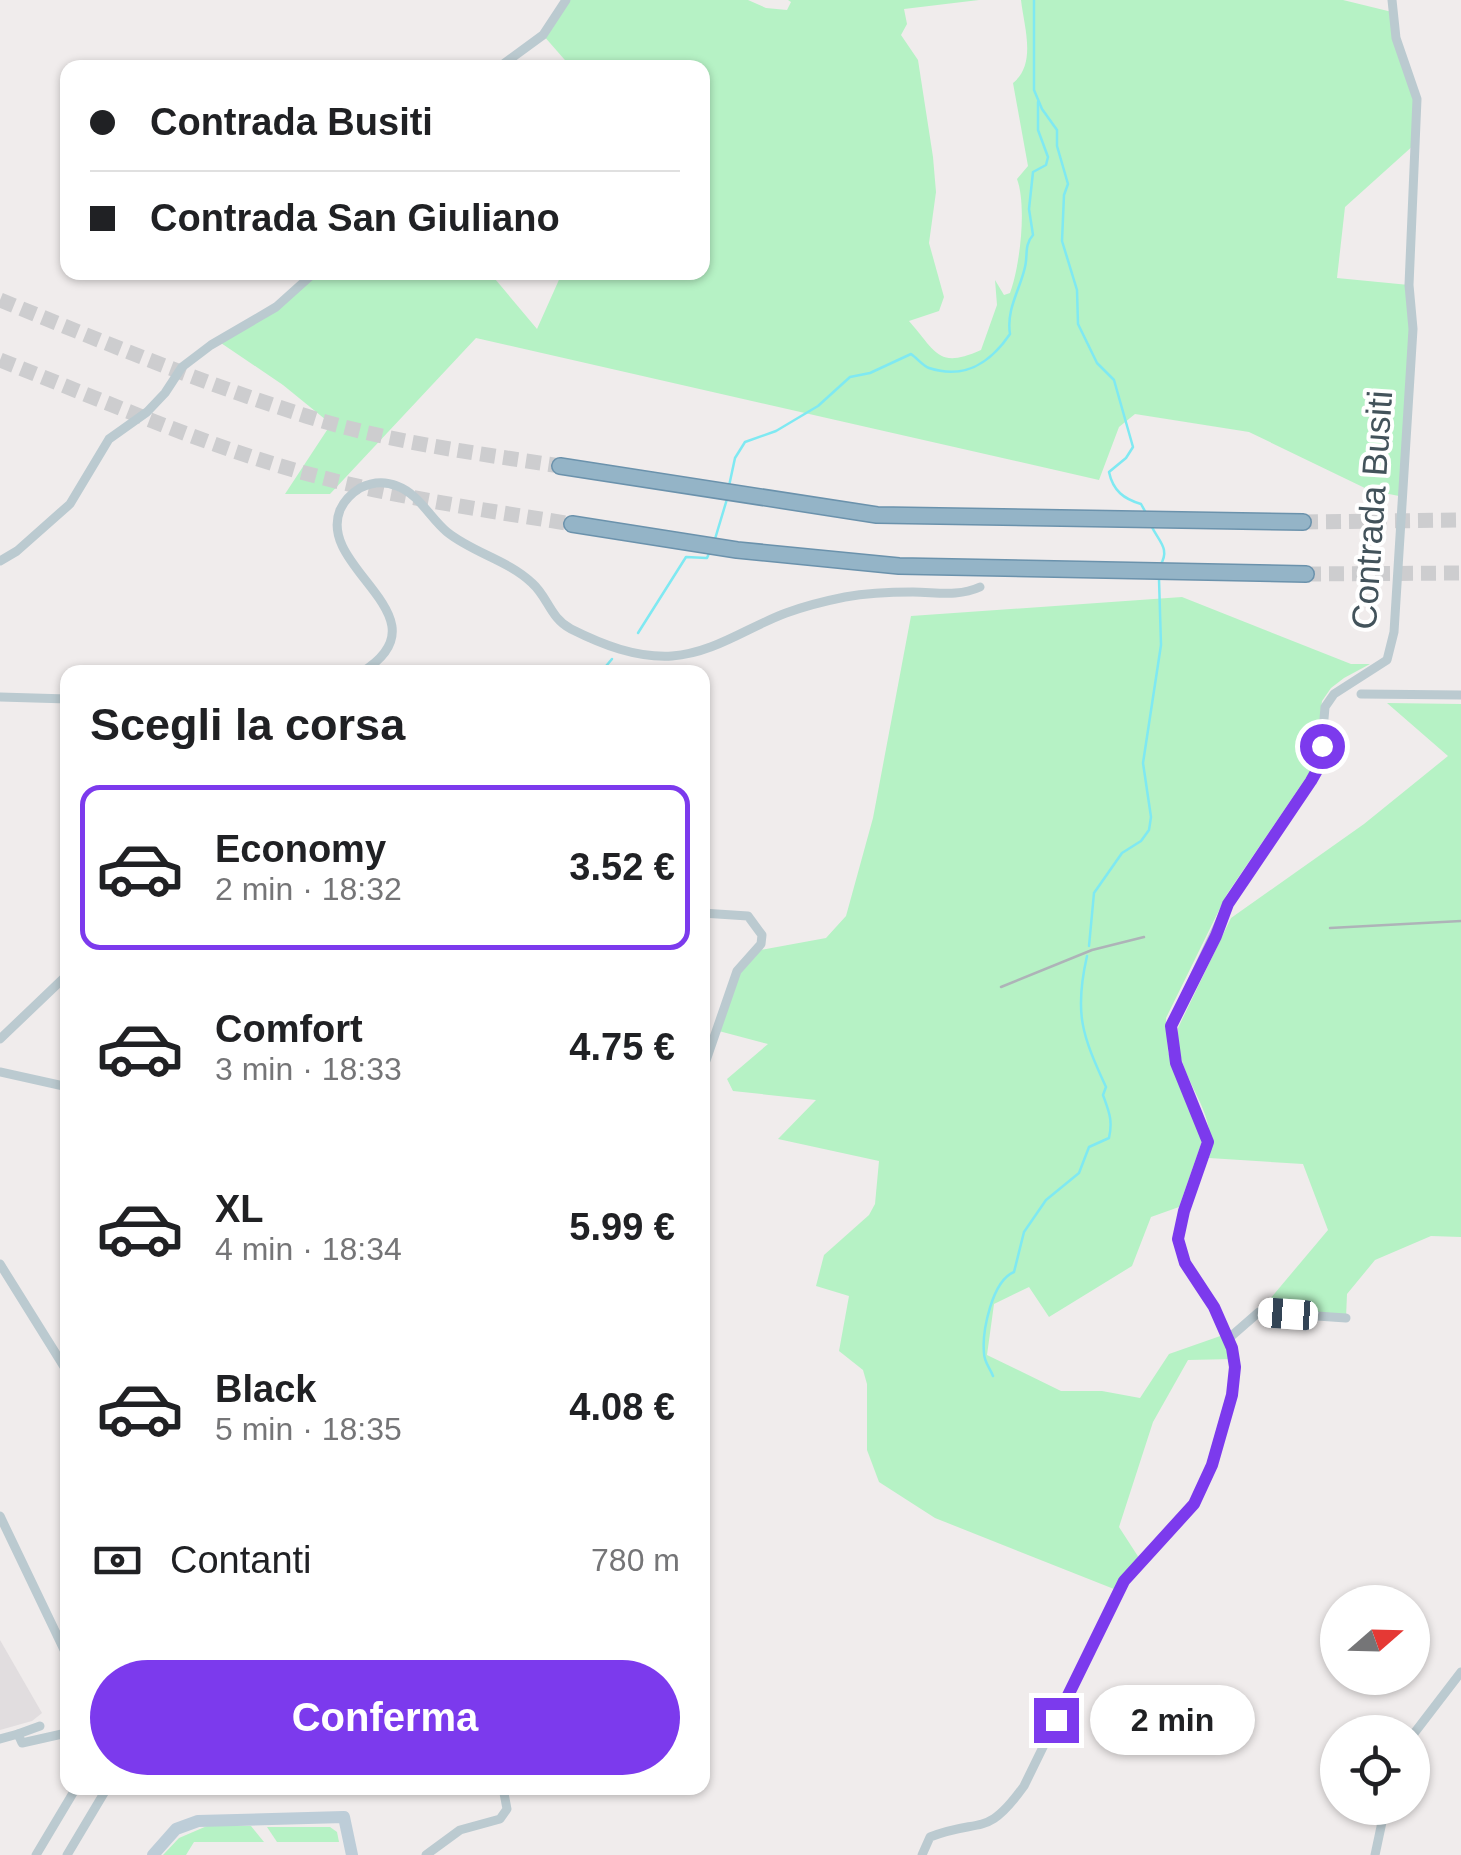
<!DOCTYPE html>
<html lang="it">
<meta charset="utf-8">
<style>
body{margin:0;font-family:Helvetica,sans-serif;background:#f2f2f2;color:#202124;height:100vh;display:flex;flex-direction:column;font-size:38px;white-space:nowrap}
*{box-sizing:border-box;margin:0}
p{font-size:32px;color:#757577}
.icon{flex:none;width:55px;height:55px;fill:none;stroke:currentColor;stroke-width:2;stroke-linecap:round;stroke-linejoin:round}
.map{position:relative;flex:1;overflow:hidden}
.side{position:absolute;left:60px;top:665px;width:650px;height:1130px;display:flex;flex-direction:column;background:#fff;border-radius:20px;box-shadow:0 2px 8px #0004}
.side>*{flex:none}
.hud{position:absolute;left:60px;top:60px;width:650px;height:220px;border-radius:20px;box-shadow:0 2px 8px #0004;display:grid;align-content:center;height:220px;padding:0 30px;background:#fff}
.needle{width:65px;rotate:70deg}
.fabs{position:absolute;left:1320px;top:1585px;display:grid;gap:20px}
.fabs a{display:grid;place-items:center;width:110px;height:110px;border-radius:50%;background:#fff;box-shadow:0 2px 8px #0004;font-size:50px}
.end{position:absolute;width:45px;height:45px;margin:-22px;border:12px solid #7c3aed;background:#fff;box-shadow:0 0 0 5px #fff}
.from{border-radius:50%}
.bubble{position:absolute;height:70px;border-radius:35px;background:#fff;box-shadow:0 2px 8px #0004;font-size:32px;font-weight:700;line-height:70px;text-align:center}
.car{position:absolute;width:30px;height:60px;margin:-30px -15px;border-radius:12px;box-shadow:0 0 8px 2px #0007;background:linear-gradient(#fff 24%,#345 0 40%,#fff 0 76%,#345 0 86%,#fff 0)}
.hud b{display:flex;align-items:center;gap:35px;height:95px;font-size:38px}
.hud b+b{border-top:2px solid #e0e0e0}
.hud i{width:25px;height:25px;background:#202124}
ul{padding:0;list-style:none}
li{display:flex;align-items:center;gap:30px;height:165px;margin:0 20px 15px;padding:0 10px;border:5px solid transparent;border-radius:20px}
li div{flex:1}
li b{display:block;font-size:38px}
li em{font-style:normal;font-weight:700}
li.selected{border-color:#7c3aed}
li>.icon{width:90px;height:90px;stroke-width:1.5}
h2{padding:0 30px;font-size:45px;line-height:120px}
.pay{display:flex;align-items:center;gap:25px;height:110px;padding:0 30px;font-size:38px}
.pay p{margin-inline-start:auto}
.button{display:flex;gap:20px;margin-top:auto;padding:20px 30px}
.button a{flex:1;height:115px;border-radius:60px;background:#7c3aed;color:#fff;font-size:40px;font-weight:700;line-height:115px;text-align:center}
.map>svg:first-child{display:block}
.education{fill:#e1dddf}
.green{fill:#b6f2c5}
.lines{fill:none;stroke-linecap:round;stroke-linejoin:round}
.stream{stroke:#7fe9f2;stroke-width:2.5}
.trunk-tunnel{stroke:#cdcdcf;stroke-width:15;stroke-dasharray:15 8;stroke-linecap:butt}
.trunk-casing{stroke:#6b92ac;stroke-width:18}
.minor{stroke:#bbcad0;stroke-width:9}
.secondary{stroke:#bdcdd8;stroke-width:12}
.trunk{stroke:#94b4c7;stroke-width:15}
.rail{stroke:#aeb3b8;stroke-width:2.5}
.route{stroke:#7c3aed;stroke-width:12}
.labels{text-anchor:middle;stroke-width:8;stroke-linejoin:round;paint-order:stroke}
.street-label{font-size:35px;fill:#43535b;stroke:#fff}
</style>
<div class="map">
<svg width="1461" height="1855" viewBox="0 0 1461 1855">
<rect width="100%" height="100%" fill="#f0ecec"/>
<polygon class="education" points="0,1640 42,1713 32,1721 0,1730"/>
<g class="green">
<path d="M566,0H748L766,8L787,10L791,2L788,0H979L904,9L907,24L901,35L918,60L933,157L936,192L929,243L944,297L939,311L909,321C937,353 938,369 981,350L997,305L995,280L1004,295L1010,293C1020,266 1027,206 1017,179L1028,166L1013,83C1037,64 1024,27 1021,0H1343L1392,12L1417,99L1415,144L1345,207L1337,278L1409,285L1413,329L1404,497L1369,490L1249,432L1135,414L1119,427L1099,480L476,338L330,494H285L331,424L283,385L218,341L276,307L315,273H490L537,329L562,273L702,272V68L571,67L543,35Z"/>
<polygon points="1182,597 1351,664 1370,664 1344,678 1331,688 1322,701 1314,766 1227,894 1166,1018 1168,1052 1202,1141 1179,1207 1151,1217 1132,1266 1049,1317 1029,1287 994,1304 987,1355 1061,1391 1102,1391 1140,1398 1169,1354 1226,1334 1234,1359 1188,1360 1153,1422 1119,1527 1141,1561 1119,1591 935,1518 879,1482 867,1450 867,1384 863,1370 839,1351 849,1296 816,1286 824,1255 869,1215 875,1204 879,1161 778,1139 816,1100 733,1091 727,1079 768,1044 715,1030 737,971 755,951 826,938 846,916 873,818 911,616"/>
<path d="M1387,703L1461,704V1237L1431,1236L1375,1260L1347,1294L1346,1318L1259,1312L1328,1230L1303,1164L1209,1158C1219,1107 1174,1079 1178,1028L1231,918L1364,824L1448,756Z"/>
<polygon points="207,1826 251,1826 264,1842 194,1842 186,1855 163,1855 179,1838"/>
<polygon points="267,1827 330,1827 337,1832 339,1842 277,1842"/>
</g>
<g class="lines">
<g class="stream">
<path d="M1034,0V90L1042,109L1057,130V146L1068,184L1064,195L1062,241L1077,290L1078,324L1097,363L1114,380L1133,447L1126,458L1109,472C1113,491 1124,499 1141,504L1146,513"/>
<path d="M729,486L735,458L745,442L776,431L818,406L850,377L870,373L911,354C917,358 923,366 929,368C966,380 991,362 1010,334C1006,309 1020,290 1025,267C1028,255 1024,245 1033,235L1029,209L1033,172L1046,165L1048,157L1038,130V102"/>
<path d="M1151,525C1158,541 1171,548 1160,566"/>
<polyline points="715,539 727,499"/>
<polyline points="638,633 686,557 707,558 710,551"/>
<polyline points="601,672 612,659"/>
<polyline points="1089,946 1094,893 1122,853 1141,841 1149,830 1151,817 1143,763 1161,645 1159,579"/>
<path d="M993,1376C990,1368 984,1362 984,1353C982,1331 992,1281 1014,1272L1024,1232L1046,1200L1079,1173L1089,1147L1109,1138C1113,1120 1109,1112 1103,1095L1106,1087C1082,1035 1074,1013 1087,956"/>
</g>
<g class="trunk-tunnel">
<path d="M0,300C101,341 202,383 306,416C388,442 475,453 560,466"/>
<path d="M0,360C97,398 194,441 294,470C385,496 479,509 572,524"/>
<polyline points="1303,522 1461,520"/>
<polyline points="1306,574 1461,573"/>
</g>
<defs>
<g id="trunk">
<polyline points="560,466 877,515 1303,522"/>
<polyline points="572,524 737,550 899,566 1306,574"/>
</g>
</defs>
<use href="#trunk" class="trunk-casing"/>
<g class="minor">
<polyline points="498,68 543,35 566,0"/>
<polyline points="0,561 17,551 70,504 109,439 147,412 165,393 182,367 211,345 276,307 315,272"/>
<path d="M362,672C450,617 316,569 340,510C344,501 352,493 360,488C372,482 385,481 397,486C419,494 430,518 447,532C473,553 508,560 532,583C548,597 550,618 571,629C603,645 636,658 672,656C714,653 748,627 786,613C805,606 825,601 845,597C867,593 890,592 913,592C936,592 958,597 980,587"/>
<polyline points="1361,694 1461,695"/>
<polyline points="0,697 68,699"/>
<polyline points="702,913 748,916 762,935 761,944 737,971 702,1072"/>
<polyline points="0,1039 68,974"/>
<polyline points="0,1072 68,1087"/>
<polyline points="0,1264 68,1373"/>
<polyline points="1228,1339 1259,1312 1346,1318"/>
<polyline points="0,1516 68,1658"/>
<polyline points="18,1734 40,1726"/>
<polyline points="1412,1736 1461,1672"/>
<polyline points="0,1739 18,1734 22,1743 62,1734 68,1739"/>
<polyline points="36,1855 76,1788"/>
<polyline points="67,1855 107,1788"/>
<polyline points="426,1855 460,1830 500,1819 507,1809 503,1788"/>
<path d="M922,1855L930,1837C982,1817 986,1839 1024,1786L1124,1581L1194,1504L1211,1465L1231,1395L1235,1367L1232,1348L1214,1307L1185,1263L1177,1239L1184,1211L1209,1142L1176,1063L1171,1026L1228,904L1320,765L1325,707L1334,694L1387,660L1394,632L1413,329L1409,285L1417,99L1396,38L1392,0"/>
<polyline points="1375,1855 1385,1808"/>
</g>
<polyline class="secondary" points="153,1855 176,1829 198,1821 344,1817 352,1855"/>
<use href="#trunk" class="trunk"/>
<g class="rail">
<polyline points="1330,928 1461,921"/>
<polyline points="1001,987 1092,950 1144,937"/>
</g>
</g>
<g class="lines">
<polyline class="route" points="1056,1720 1124,1581 1194,1504 1212,1465 1232,1395 1235,1367 1232,1348 1214,1307 1185,1263 1178,1239 1184,1211 1208,1142 1176,1063 1171,1026 1216,936 1228,904 1311,781 1320,765 1322,746"/>
</g>
<g class="labels">
<g class="street-label">
<text transform="translate(1372 510) rotate(-86)" y="12">Contrada Busiti</text>
</g>
</g>
</svg>
<div class="fabs">
<a><svg class="needle" viewBox="-14 -14 28 28"><path d="M0-13l5 13h-10z" fill="#e53935"/><path d="M0 13l5-13h-10z" fill="#757577"/></svg></a>
<a><svg class="icon" aria-label="locate" viewBox="0 0 24 24"><circle cx="12" cy="12" r="6"/><path d="M12 2v4M12 18v4M2 12h4M18 12h4"/></svg></a>
</div>
<i class="end from" style="left:1322px;top:746px"></i>
<i class="end" style="left:1056px;top:1720px"></i>
<div class="bubble" style="left:1090px;top:1685px;width:165px">2 min</div>
<i class="car" style="left:1288px;top:1314px;rotate:274deg"></i>
<div class="hud">
<b><i class="from"></i>Contrada Busiti</b>
<b><i></i>Contrada San Giuliano</b>
</div>
<section class="side">
<h2>Scegli la corsa</h2>
<ul>
<li class="selected"><svg class="icon" aria-label="car" viewBox="0 0 24 24"><path d="M5 17H2v-5l4-1 3-4h7l3 4 3 1v5h-3M9 17h6M6 11h13"/><circle cx="7" cy="17" r="2"/><circle cx="17" cy="17" r="2"/></svg><div><b>Economy</b><p>2 min · 18:32</p></div><em>3.52 €</em></li>
<li><svg class="icon" aria-label="car" viewBox="0 0 24 24"><path d="M5 17H2v-5l4-1 3-4h7l3 4 3 1v5h-3M9 17h6M6 11h13"/><circle cx="7" cy="17" r="2"/><circle cx="17" cy="17" r="2"/></svg><div><b>Comfort</b><p>3 min · 18:33</p></div><em>4.75 €</em></li>
<li><svg class="icon" aria-label="car" viewBox="0 0 24 24"><path d="M5 17H2v-5l4-1 3-4h7l3 4 3 1v5h-3M9 17h6M6 11h13"/><circle cx="7" cy="17" r="2"/><circle cx="17" cy="17" r="2"/></svg><div><b>XL</b><p>4 min · 18:34</p></div><em>5.99 €</em></li>
<li><svg class="icon" aria-label="car" viewBox="0 0 24 24"><path d="M5 17H2v-5l4-1 3-4h7l3 4 3 1v5h-3M9 17h6M6 11h13"/><circle cx="7" cy="17" r="2"/><circle cx="17" cy="17" r="2"/></svg><div><b>Black</b><p>5 min · 18:35</p></div><em>4.08 €</em></li>
</ul>
<div class="pay"><svg class="icon" aria-label="cash" viewBox="0 0 24 24"><path d="M3 7h18v10H3z"/><circle cx="12" cy="12" r="2"/></svg>Contanti<p>780 m</p></div>
<div class="button"><a>Conferma</a></div>
</section>
</div>
